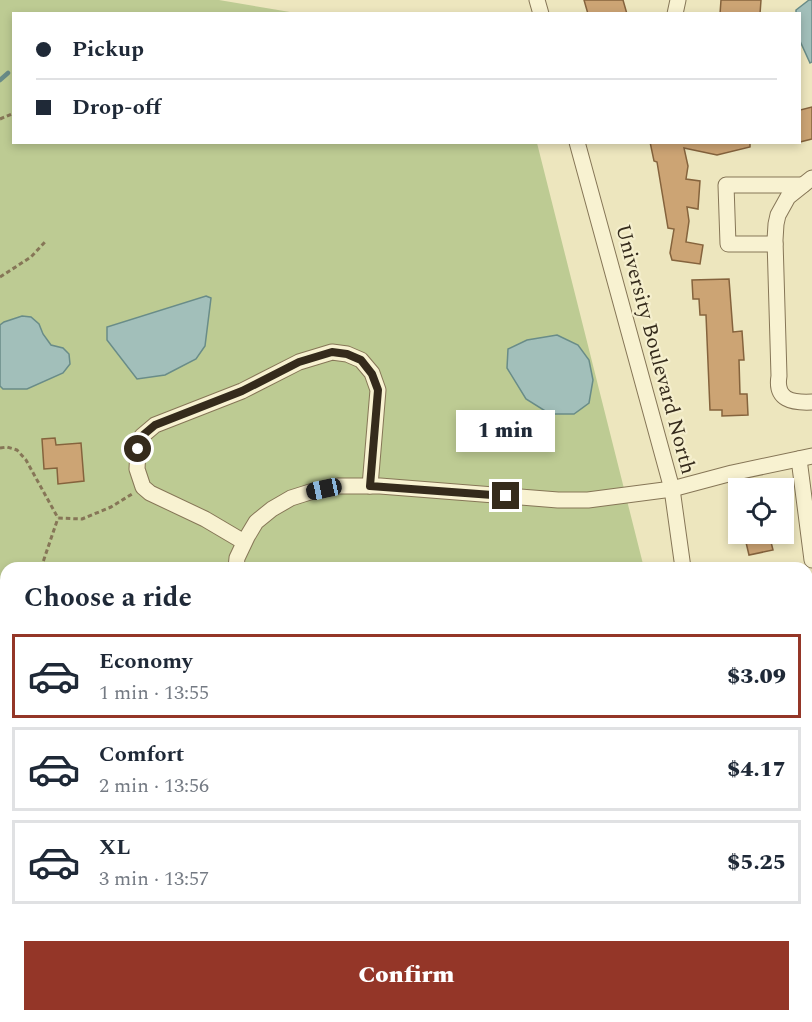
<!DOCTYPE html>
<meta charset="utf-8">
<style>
body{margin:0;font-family:Spectral,serif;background:#f2f2f3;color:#1f2937;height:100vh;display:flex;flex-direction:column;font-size:22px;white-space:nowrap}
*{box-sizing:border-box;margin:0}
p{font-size:20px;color:#747a83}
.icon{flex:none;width:33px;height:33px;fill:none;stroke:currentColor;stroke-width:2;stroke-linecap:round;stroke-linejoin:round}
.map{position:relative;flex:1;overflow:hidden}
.side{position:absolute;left:0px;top:562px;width:813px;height:460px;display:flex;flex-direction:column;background:#fff;border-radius:18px 18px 0 0;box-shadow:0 3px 9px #0003}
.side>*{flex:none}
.banner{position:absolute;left:12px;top:12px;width:789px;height:132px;border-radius:0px;box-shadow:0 3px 9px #0003;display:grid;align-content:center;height:132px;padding:0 24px;background:#fff}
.fabs{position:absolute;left:728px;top:478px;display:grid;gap:12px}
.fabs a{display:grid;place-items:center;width:66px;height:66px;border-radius:0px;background:#fff;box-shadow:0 3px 9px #0003;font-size:30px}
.end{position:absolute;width:27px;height:27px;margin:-14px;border:8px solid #352b1c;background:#fff;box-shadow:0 0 0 3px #fff}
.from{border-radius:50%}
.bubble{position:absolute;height:42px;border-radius:0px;background:#fff;box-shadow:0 3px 9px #0003;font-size:20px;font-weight:800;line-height:42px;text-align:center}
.car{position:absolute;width:18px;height:36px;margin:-18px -9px;border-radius:8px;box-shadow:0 0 4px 2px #0007;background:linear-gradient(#222 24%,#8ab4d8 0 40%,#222 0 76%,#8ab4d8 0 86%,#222 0)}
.banner b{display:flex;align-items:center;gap:21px;height:57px;font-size:22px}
.banner b+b{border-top:2px solid #e0e1e3}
.banner i{width:15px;height:15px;background:#1f2937}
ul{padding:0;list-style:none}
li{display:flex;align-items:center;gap:18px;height:84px;margin:0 12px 9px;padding:0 12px;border:3px solid #e0e1e3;border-radius:0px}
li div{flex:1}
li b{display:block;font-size:22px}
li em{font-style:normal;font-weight:800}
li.current{border-color:#943628}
li>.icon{width:54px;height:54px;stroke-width:1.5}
h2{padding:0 24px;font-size:27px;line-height:72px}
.primary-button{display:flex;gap:12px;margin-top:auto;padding:12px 24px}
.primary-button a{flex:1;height:69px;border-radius:0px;background:#943628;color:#fff;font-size:24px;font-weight:800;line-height:69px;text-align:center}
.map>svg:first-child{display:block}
.green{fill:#bdcb93}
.water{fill:#a2bfba;stroke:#698c88;stroke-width:1.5}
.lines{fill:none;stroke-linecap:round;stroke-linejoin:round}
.stream{stroke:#698c88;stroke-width:4.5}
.building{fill:#cca474;stroke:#85633d;stroke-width:1.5}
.minor-casing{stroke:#867657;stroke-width:17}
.path{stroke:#867657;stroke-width:3;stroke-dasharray:4.5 3;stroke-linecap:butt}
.minor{stroke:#f8f2d1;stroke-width:15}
.route{stroke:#352b1c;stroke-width:8}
.labels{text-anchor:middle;stroke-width:4.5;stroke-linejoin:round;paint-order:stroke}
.street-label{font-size:21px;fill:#352b1c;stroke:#f5efce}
</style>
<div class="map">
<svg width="812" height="1022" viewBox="0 0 812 1022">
<rect width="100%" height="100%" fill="#ede6be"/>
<polygon class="green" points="0,0 219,0 296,13 14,14 14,142 537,143 644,568 6,568 6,1017 588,1017 587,1022 0,1022"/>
<g class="water">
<polygon points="809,0 812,0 812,62 810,63 800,41 800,14 796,13 796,10"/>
<polygon points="206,296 211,298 205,346 196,359 165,375 137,379 107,340 107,327"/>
<polygon points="22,316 31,317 39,324 43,334 51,345 63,348 69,354 70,364 63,373 27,389 3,389 0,386 0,325 4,322"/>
<polygon points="557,335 578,345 589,360 593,380 589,403 574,414 550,414 526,399 507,368 508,349 527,340"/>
<polygon points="290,1017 491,1017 493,1022 284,1022"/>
</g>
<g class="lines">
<polyline class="stream" points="0,80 8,73"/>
</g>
<g class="building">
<polygon points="584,0 623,0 627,14 588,14"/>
<polygon points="721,0 761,0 760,14 720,14"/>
<polygon points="812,107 812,139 800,142 800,110"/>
<polygon points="650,142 750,142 750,147 717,155 684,148 688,166 686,179 700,181 698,209 687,207 689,221 686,242 703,245 700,264 672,260 670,253 674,229 668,228 657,162 654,161"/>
<polygon points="729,279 733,332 742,331 744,360 739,360 740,394 747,394 748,415 722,416 722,410 710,410 706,315 700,315 699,299 693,299 692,280"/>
<polygon points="55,438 56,445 81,443 84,481 58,484 57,468 44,469 42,439"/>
<polygon points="744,534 769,534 773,550 749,555"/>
</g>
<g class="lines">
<defs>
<g id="minor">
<polyline points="537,0 541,14"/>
<polyline points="675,14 678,0"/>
<polyline points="577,142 672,489 683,568"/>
<path d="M812,178L788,197L778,215L776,224L775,240L779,376C775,400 792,403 812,402"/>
<polyline points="775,244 728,244 726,185 803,185"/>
<polyline points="799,459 812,560"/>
<polyline points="244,542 205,519 150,493 143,487 137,469 138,449 142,436 155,425 242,391 299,362 332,352 347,354 361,360 372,373 378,390 370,486"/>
<polyline points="236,568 237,558 247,537 256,522 272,509 291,498 310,492 338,486 380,486 558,500 588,500 672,489 732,473 812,456"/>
<polyline points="807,870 812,870"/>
<polyline points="167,1022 171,1017"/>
<polyline points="628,1022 628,1017"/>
</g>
</defs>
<use href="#minor" class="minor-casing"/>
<g class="path">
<polyline points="0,119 14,113"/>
<polyline points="0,277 31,257 45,242"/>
<polyline points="0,448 7,447 17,450 26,460 58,518 82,519 111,507 132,494"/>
<polyline points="41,568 58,518"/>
<polyline points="546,1017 547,1022"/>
<polyline points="120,1022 122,1017"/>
</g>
<use href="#minor" class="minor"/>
</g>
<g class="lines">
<polyline class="route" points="138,449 142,436 155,425 242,391 299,362 332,352 347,354 361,360 372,374 378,390 370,486 506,496"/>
</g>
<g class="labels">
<g class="street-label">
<text transform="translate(656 349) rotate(75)" y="7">University Boulevard North</text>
</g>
</g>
</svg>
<div class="fabs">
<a><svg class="icon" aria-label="locate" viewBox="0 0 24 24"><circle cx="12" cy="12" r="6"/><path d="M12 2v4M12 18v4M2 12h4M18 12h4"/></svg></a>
</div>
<i class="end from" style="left:138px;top:449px"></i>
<i class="end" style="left:506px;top:496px"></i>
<div class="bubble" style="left:456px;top:410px;width:99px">1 min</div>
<i class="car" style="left:324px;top:489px;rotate:258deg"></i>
<div class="banner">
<b><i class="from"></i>Pickup</b>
<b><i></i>Drop-off</b>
</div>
<section class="side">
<h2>Choose a ride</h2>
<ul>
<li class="current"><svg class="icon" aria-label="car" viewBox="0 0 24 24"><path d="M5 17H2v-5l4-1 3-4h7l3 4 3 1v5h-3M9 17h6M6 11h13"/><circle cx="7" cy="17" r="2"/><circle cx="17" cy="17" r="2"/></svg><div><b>Economy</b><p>1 min · 13:55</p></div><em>$3.09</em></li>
<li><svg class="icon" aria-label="car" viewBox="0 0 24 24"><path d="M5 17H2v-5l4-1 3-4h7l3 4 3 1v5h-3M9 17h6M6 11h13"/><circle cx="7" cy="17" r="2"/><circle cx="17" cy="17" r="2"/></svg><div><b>Comfort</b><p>2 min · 13:56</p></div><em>$4.17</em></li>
<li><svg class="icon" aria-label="car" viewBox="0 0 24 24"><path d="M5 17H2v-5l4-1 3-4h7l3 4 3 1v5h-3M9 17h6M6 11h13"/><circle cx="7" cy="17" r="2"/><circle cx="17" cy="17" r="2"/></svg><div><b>XL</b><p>3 min · 13:57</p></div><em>$5.25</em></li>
</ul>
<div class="primary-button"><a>Confirm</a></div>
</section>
</div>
